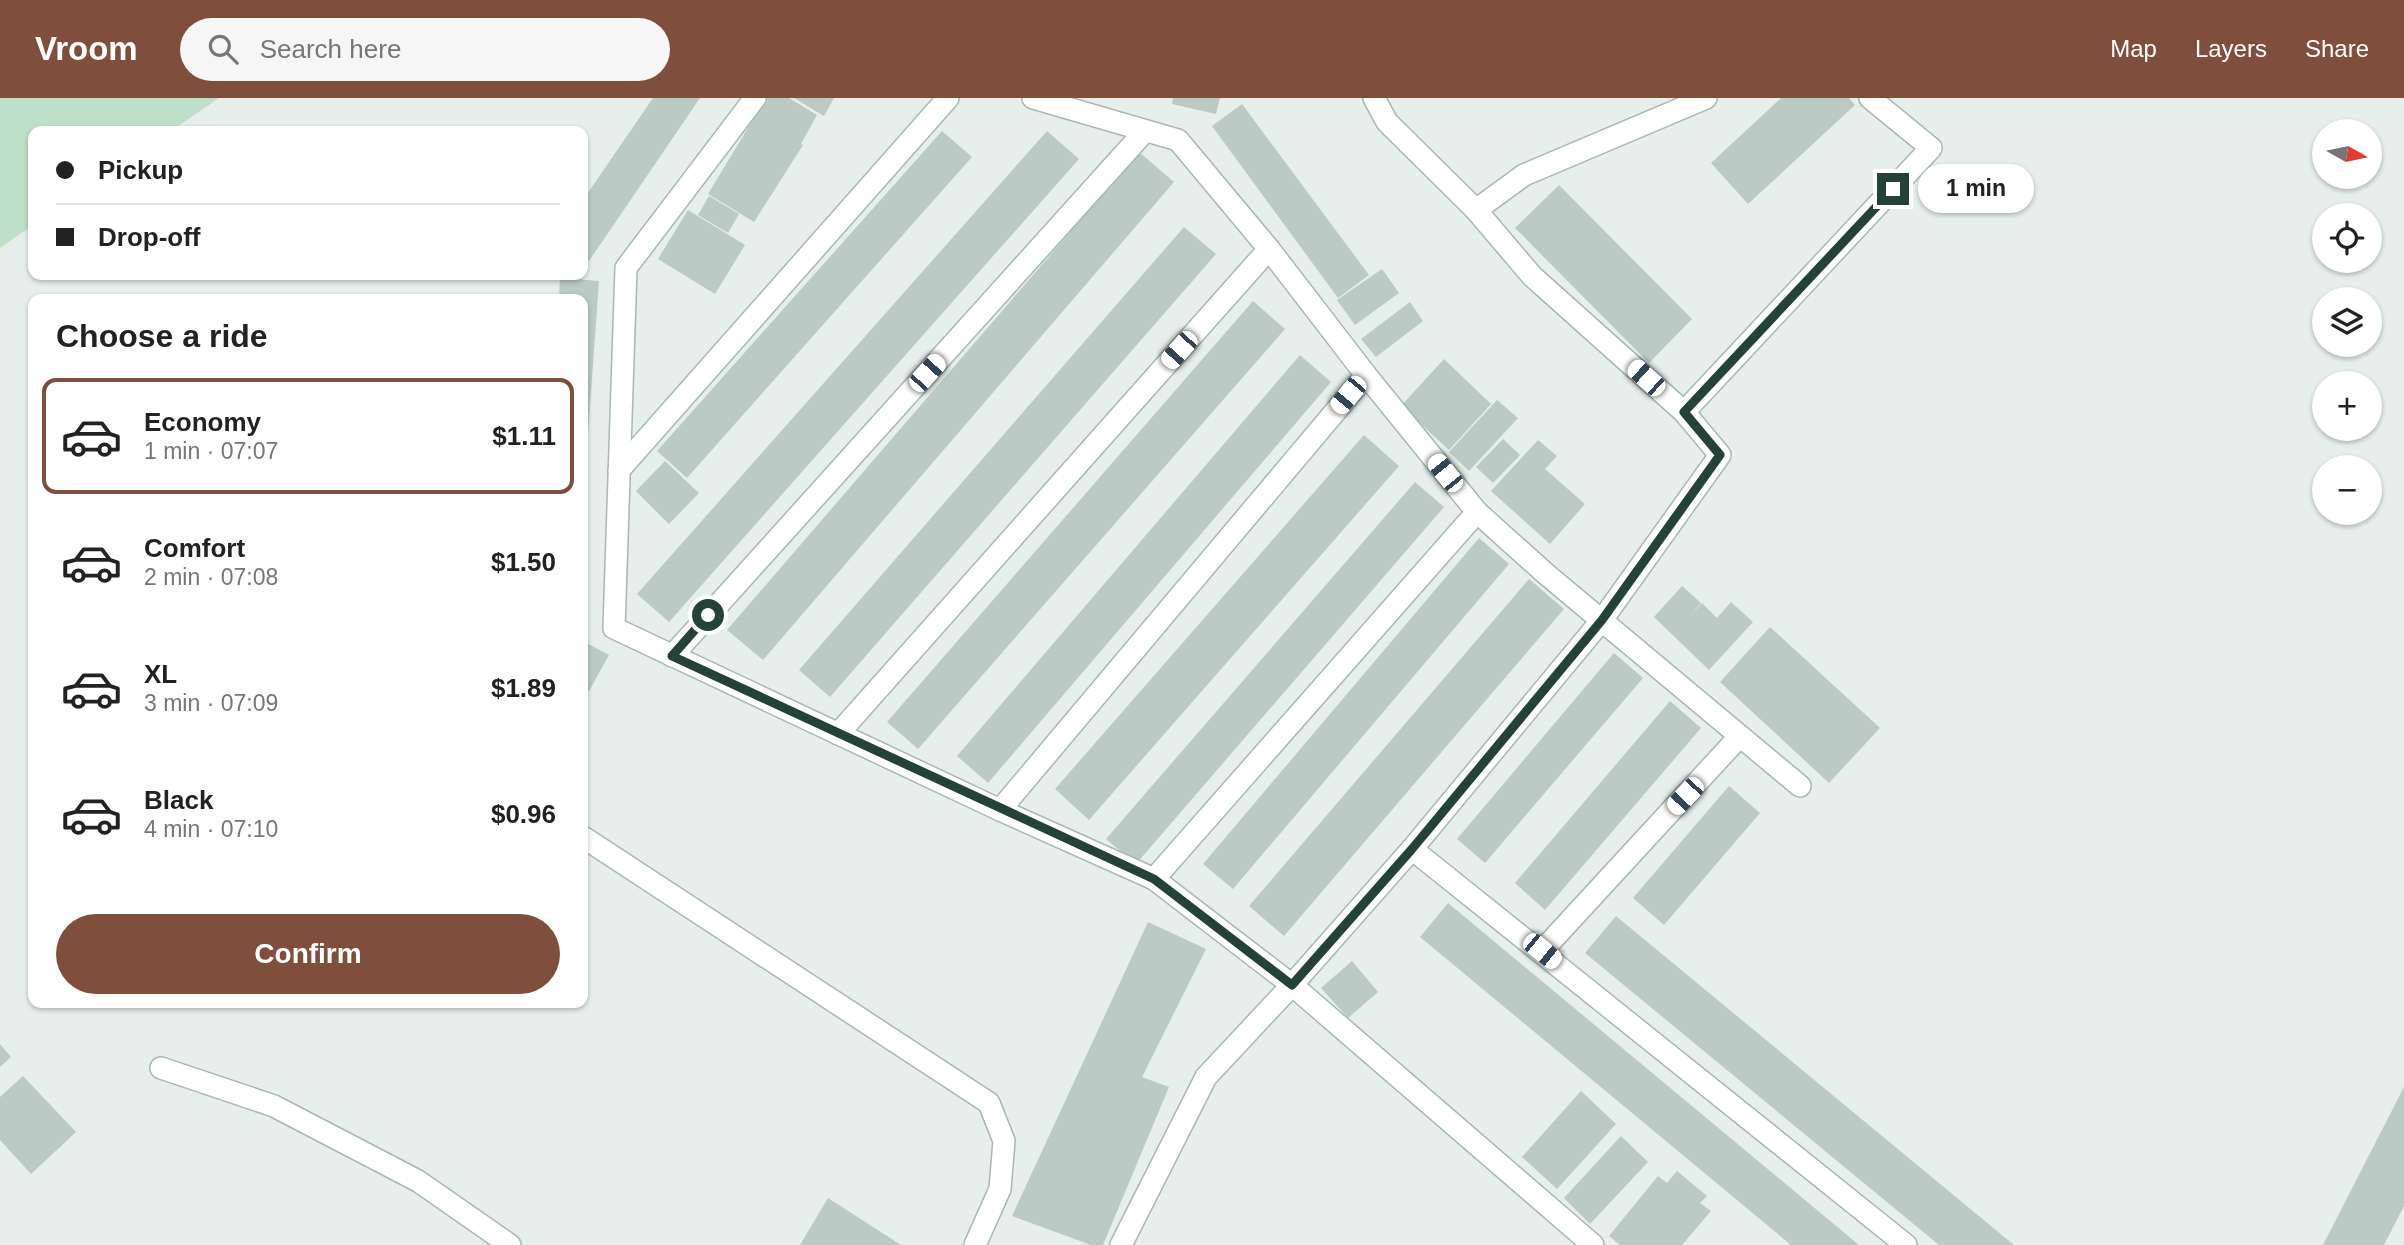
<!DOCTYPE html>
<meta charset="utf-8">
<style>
body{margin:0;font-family:Arial,sans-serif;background:#f6f6f6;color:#222;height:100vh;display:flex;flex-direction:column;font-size:26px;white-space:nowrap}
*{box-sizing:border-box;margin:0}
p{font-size:23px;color:#767676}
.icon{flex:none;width:38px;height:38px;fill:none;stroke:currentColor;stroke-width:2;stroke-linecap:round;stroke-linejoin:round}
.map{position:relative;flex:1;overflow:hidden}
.sheet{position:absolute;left:28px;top:196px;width:560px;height:714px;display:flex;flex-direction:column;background:#fff;border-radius:14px;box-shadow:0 2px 5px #0004}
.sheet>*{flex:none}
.banner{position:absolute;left:28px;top:28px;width:560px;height:154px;border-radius:14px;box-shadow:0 2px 5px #0004;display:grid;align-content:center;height:154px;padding:0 28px;background:#fff}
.needle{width:46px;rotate:99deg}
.buttons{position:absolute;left:2312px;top:21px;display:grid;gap:14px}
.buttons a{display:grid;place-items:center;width:70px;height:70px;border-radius:50%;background:#fff;box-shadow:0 2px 5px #0004;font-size:35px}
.end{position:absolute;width:32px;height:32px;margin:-16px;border:9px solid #24423a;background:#fff;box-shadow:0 0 0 4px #fff}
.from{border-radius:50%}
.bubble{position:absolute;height:49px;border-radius:24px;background:#fff;box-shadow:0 2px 5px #0004;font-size:23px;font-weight:700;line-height:49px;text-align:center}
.car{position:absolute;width:21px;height:42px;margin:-21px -10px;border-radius:9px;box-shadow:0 0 5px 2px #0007;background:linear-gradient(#fff 24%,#345 0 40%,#fff 0 76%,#345 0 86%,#fff 0)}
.banner b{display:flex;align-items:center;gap:24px;height:66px;font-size:26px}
.banner b+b{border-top:2px solid #e0e0e0}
.banner i{width:18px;height:18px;background:#222}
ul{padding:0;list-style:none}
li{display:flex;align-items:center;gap:21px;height:116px;margin:0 14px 10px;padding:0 14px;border:4px solid transparent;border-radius:14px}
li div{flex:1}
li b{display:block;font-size:26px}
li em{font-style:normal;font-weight:700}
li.on{border-color:#804e3d}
li>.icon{width:63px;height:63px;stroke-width:1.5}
h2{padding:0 28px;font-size:32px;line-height:84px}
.button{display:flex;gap:14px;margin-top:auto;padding:14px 28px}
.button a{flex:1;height:80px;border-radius:42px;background:#804e3d;color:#fff;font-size:28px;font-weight:700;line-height:80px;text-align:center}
header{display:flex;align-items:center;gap:42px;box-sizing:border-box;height:98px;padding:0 35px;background:#804e3d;color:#fff}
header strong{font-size:33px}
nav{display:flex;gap:38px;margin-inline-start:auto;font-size:24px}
.search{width:490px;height:63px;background:#f6f6f6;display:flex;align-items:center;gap:18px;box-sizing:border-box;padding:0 24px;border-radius:38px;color:#767676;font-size:26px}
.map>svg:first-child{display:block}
.green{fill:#bfe0c8}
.building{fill:#bbcac4}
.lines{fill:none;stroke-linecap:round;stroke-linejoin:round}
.minor-casing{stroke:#a8b8b2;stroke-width:24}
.minor{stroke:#fff;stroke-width:21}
.route{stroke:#24423a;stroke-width:9}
</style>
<header>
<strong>Vroom</strong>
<div class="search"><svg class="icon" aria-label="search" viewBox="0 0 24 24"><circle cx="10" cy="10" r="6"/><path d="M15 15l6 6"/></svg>Search here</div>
<nav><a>Map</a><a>Layers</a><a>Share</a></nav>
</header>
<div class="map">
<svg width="2404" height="1147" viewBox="0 0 2404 1147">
<rect width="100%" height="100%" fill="#e6efeb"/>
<polygon class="green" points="0,0 219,0 171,33 33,33 33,127 0,150"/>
<g class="building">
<polygon points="653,0 700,0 589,163 583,158 583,102"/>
<polygon points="766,0 789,0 817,17 801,46 803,47 754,124 708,96"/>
<polygon points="794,0 834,0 824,18"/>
<polygon points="1173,0 1220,0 1216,16 1172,6"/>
<polygon points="1781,0 1849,0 1855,7 1748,106 1711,65"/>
<polygon points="1242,6 1369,177 1338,200 1212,28"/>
<polygon points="942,33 972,59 687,380 657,353"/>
<polygon points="1047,33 1079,61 669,524 637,496"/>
<polygon points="1139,54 1174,84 763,562 727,532"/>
<polygon points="1559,87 1692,221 1649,265 1515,130"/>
<polygon points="709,98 739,116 728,135 698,117"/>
<polygon points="688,112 745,147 715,196 658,161"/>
<polygon points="1184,129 1216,156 830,599 799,572"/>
<polygon points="1382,171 1399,195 1355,227 1337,202"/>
<polygon points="560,180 599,183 585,378 583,378 583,201 559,201"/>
<polygon points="1253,203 1285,231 918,651 887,624"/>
<polygon points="1410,204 1423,223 1376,259 1361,241"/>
<polygon points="1300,257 1331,284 988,685 957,658"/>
<polygon points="1444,261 1491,306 1449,352 1401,308"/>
<polygon points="1497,302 1518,320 1469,373 1449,354"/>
<polygon points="1364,337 1399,368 1089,722 1055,691"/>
<polygon points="1503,341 1520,357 1493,385 1476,369"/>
<polygon points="1538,342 1557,358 1545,371 1585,406 1550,446 1491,393"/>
<polygon points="665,363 699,395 669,426 636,393"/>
<polygon points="1415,384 1444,409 1136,766 1106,741"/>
<polygon points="1479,440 1509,466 1233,791 1203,766"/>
<polygon points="1529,481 1564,511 1284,838 1249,808"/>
<polygon points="1682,488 1701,505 1690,518 1702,505 1717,520 1731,504 1753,524 1709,572 1654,519"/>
<polygon points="1770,529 1880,630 1829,685 1720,584"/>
<polygon points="583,543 609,557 583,604"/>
<polygon points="1614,555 1643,580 1485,765 1457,741"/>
<polygon points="1670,603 1701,630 1545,812 1515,785"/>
<polygon points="1729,688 1760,715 1664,827 1633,800"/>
<polygon points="1448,805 1859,1147 1791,1147 1420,839"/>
<polygon points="1616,818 2014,1147 1939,1147 1585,855"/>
<polygon points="1148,824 1206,851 1142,979 1169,989 1103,1147 1091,1147 1012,1118"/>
<polygon points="1352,863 1378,894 1348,920 1321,890"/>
<polygon points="0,946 11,959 0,969"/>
<polygon points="23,978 76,1034 31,1076 0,1042 0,999"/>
<polygon points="2404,989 2404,1108 2384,1147 2323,1147"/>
<polygon points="1581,993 1616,1026 1557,1091 1522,1059"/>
<polygon points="1621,1038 1648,1064 1590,1126 1564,1100"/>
<polygon points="1677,1073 1707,1098 1700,1105 1711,1113 1682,1147 1620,1147 1609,1138 1658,1078 1667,1085"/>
<polygon points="828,1100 901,1147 800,1147"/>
</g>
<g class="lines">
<defs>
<g id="minor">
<polyline points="755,0 626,170 614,530 1000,712 1154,781 1292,887 1593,1147"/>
<polyline points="1033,0 1178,42 1269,151 1366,277 1477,414 1546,476 1800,688"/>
<polyline points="1476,112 1524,77 1706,0"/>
<polyline points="1684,314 1931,50 1870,0"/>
<polyline points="619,372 948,0"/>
<polyline points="672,558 1145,33"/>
<polyline points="838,636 1269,151"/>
<polyline points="1000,712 1366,277"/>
<polyline points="583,739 989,1005 1004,1043 1000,1091 975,1147"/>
<polyline points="1412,751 1906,1147"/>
<polyline points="1154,781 1477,414"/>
<polyline points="1542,853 1739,639"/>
<polyline points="161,970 274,1008 418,1083 510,1147"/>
<polyline points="1121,1147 1206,979 1292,887 1412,751 1602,522 1720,357 1684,314 1532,178 1476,112 1387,24 1374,0"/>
</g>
</defs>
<use href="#minor" class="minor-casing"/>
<use href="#minor" class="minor"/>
</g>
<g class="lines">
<polyline class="route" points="708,517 672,558 1154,781 1292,887 1412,751 1602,522 1720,357 1684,314 1893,91"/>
</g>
</svg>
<div class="buttons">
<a><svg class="needle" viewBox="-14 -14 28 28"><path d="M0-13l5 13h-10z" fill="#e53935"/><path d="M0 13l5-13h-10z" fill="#767676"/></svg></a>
<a><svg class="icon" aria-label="locate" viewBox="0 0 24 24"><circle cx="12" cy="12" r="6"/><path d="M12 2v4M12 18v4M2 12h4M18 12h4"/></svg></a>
<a><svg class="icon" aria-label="layers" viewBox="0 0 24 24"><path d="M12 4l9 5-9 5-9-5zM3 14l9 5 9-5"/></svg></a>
<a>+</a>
<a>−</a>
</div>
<i class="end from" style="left:708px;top:517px"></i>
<i class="end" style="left:1893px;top:91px"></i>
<div class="bubble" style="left:1918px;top:66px;width:116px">1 min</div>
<i class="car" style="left:1179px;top:252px;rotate:222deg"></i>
<i class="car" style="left:927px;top:275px;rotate:42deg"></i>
<i class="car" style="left:1646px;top:280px;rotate:312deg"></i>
<i class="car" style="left:1348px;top:297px;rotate:220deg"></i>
<i class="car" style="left:1445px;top:375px;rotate:321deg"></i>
<i class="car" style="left:1685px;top:698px;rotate:223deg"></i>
<i class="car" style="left:1542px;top:853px;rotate:129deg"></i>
<div class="banner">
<b><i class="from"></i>Pickup</b>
<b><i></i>Drop-off</b>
</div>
<section class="sheet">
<h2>Choose a ride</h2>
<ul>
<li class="on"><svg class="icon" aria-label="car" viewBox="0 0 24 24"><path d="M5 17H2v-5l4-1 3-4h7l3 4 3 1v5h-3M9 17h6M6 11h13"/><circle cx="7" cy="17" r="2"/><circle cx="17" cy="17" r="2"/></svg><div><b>Economy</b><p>1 min · 07:07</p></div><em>$1.11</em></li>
<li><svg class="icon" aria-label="car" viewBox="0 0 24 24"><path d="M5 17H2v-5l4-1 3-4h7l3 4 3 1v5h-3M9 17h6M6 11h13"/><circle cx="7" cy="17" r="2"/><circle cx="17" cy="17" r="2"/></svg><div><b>Comfort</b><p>2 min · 07:08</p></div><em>$1.50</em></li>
<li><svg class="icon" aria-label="car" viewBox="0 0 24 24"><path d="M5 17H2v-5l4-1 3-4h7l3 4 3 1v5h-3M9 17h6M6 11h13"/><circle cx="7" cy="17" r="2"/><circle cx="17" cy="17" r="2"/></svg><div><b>XL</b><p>3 min · 07:09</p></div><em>$1.89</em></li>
<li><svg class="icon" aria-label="car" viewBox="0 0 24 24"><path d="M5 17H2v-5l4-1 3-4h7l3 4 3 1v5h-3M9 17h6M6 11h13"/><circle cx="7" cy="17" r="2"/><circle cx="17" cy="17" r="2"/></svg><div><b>Black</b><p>4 min · 07:10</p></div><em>$0.96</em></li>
</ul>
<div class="button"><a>Confirm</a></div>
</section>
</div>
